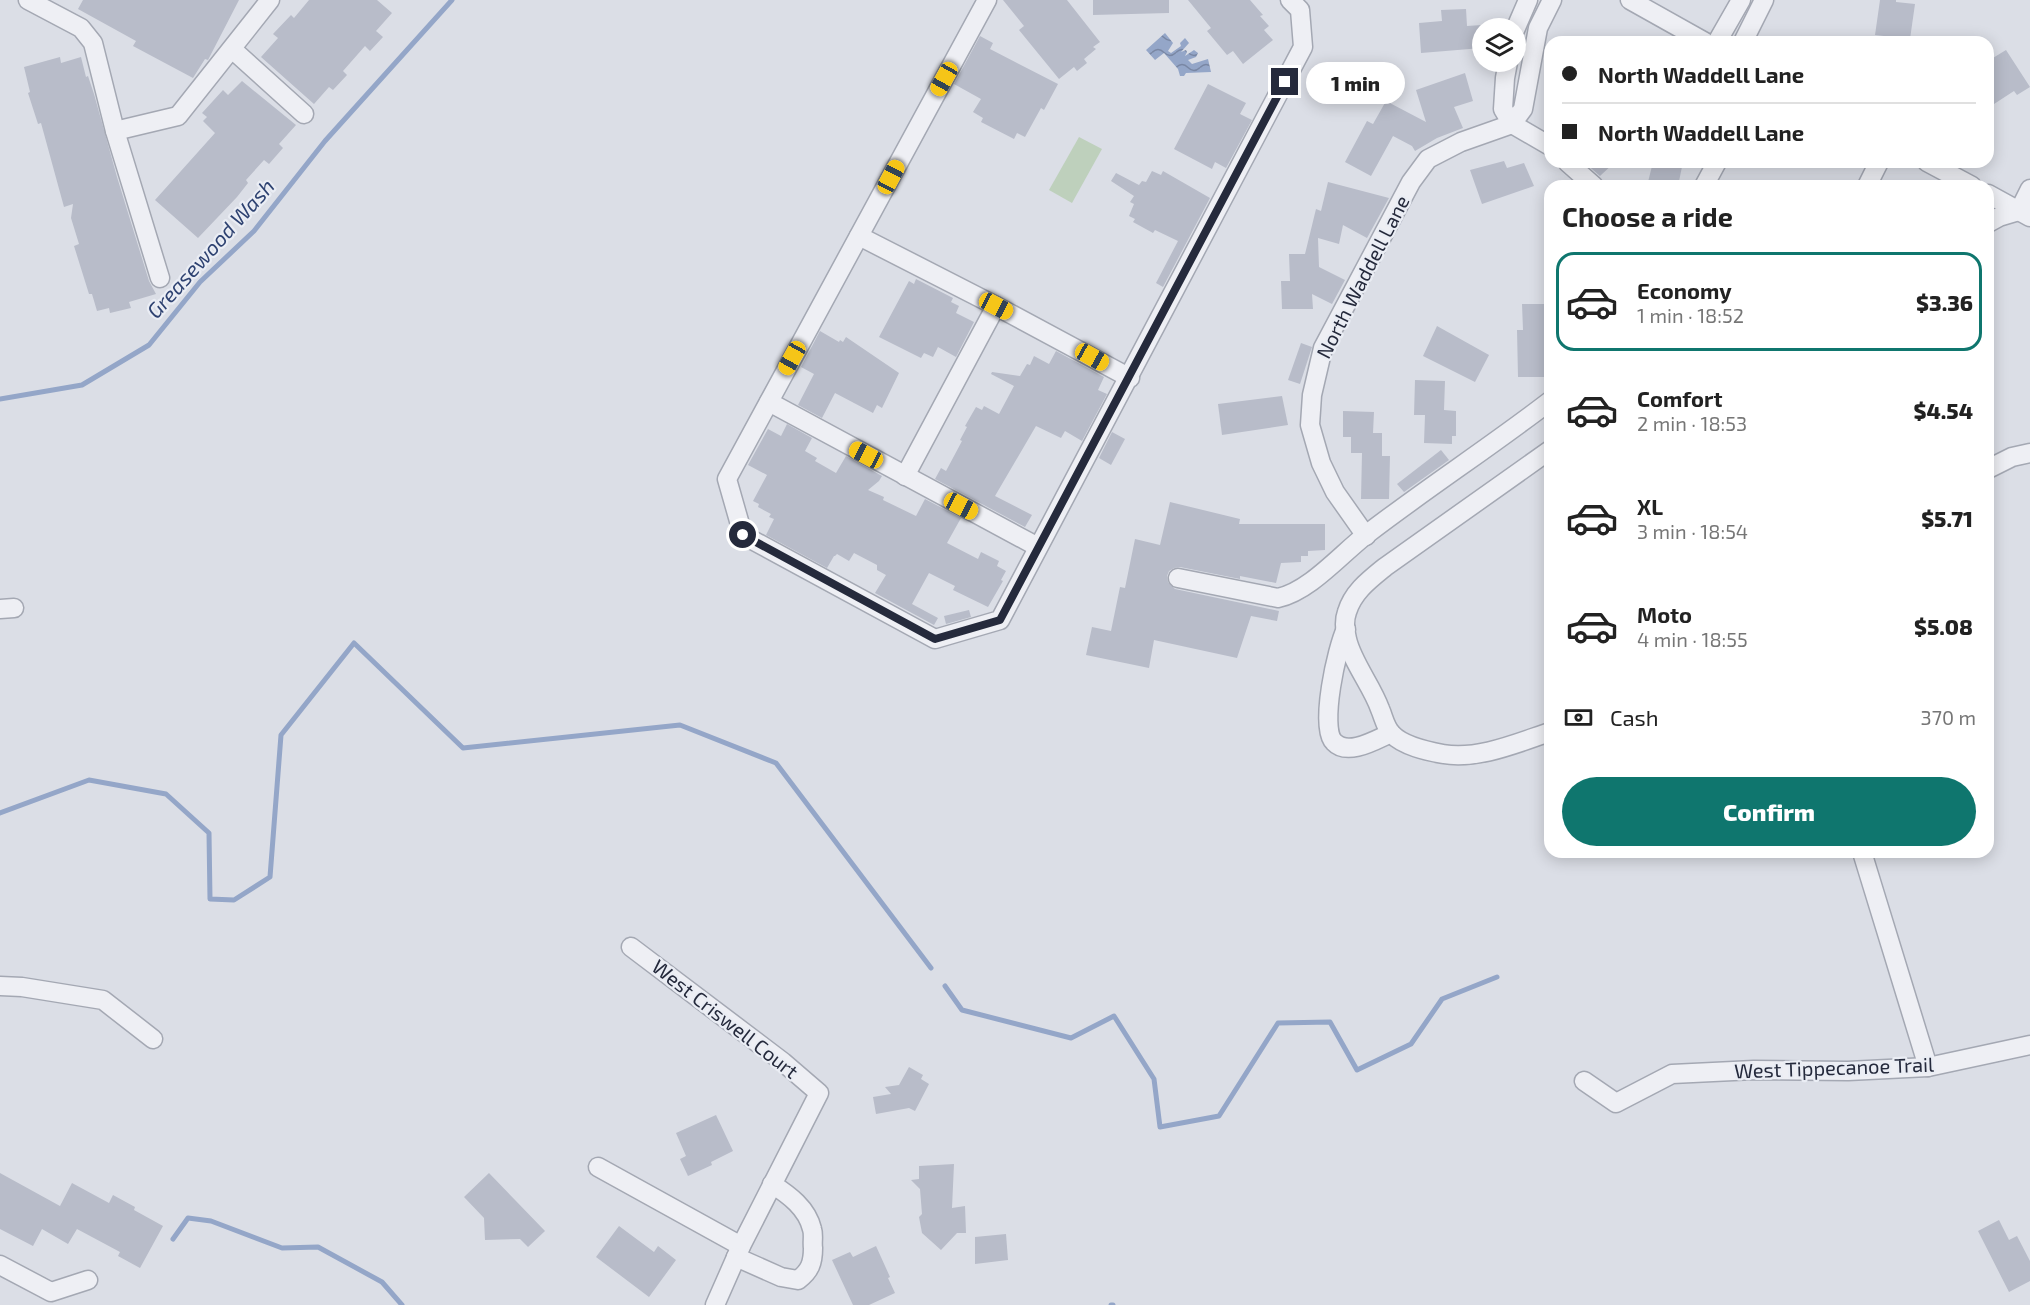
<!DOCTYPE html>
<meta charset="utf-8">
<style>
body{margin:0;font-family:"Exo 2",sans-serif;background:#f2f2f2;color:#222;height:100vh;display:flex;flex-direction:column;font-size:22px;white-space:nowrap}
*{box-sizing:border-box;margin:0}
p{font-size:20px;color:#767676}
.icon{flex:none;width:33px;height:33px;fill:none;stroke:currentColor;stroke-width:2;stroke-linecap:round;stroke-linejoin:round}
.map{position:relative;flex:1;overflow:hidden}
.sheet{position:absolute;left:1544px;top:180px;width:450px;height:678px;display:flex;flex-direction:column;background:#fff;border-radius:18px;box-shadow:0 3px 15px #0003}
.sheet>*{flex:none}
.top-card{position:absolute;left:1544px;top:36px;width:450px;height:132px;border-radius:18px;box-shadow:0 3px 15px #0003;display:grid;align-content:center;height:132px;padding:0 18px;background:#fff}
.controls{position:absolute;left:1472px;top:18px;display:grid;gap:12px}
.controls a{display:grid;place-items:center;width:54px;height:54px;border-radius:50%;background:#fff;box-shadow:0 3px 15px #0003;font-size:30px}
.end{position:absolute;width:27px;height:27px;margin:-14px;border:8px solid #252a3c;background:#fff;box-shadow:0 0 0 3px #fff}
.from{border-radius:50%}
.bubble{position:absolute;height:42px;border-radius:21px;background:#fff;box-shadow:0 3px 15px #0003;font-size:20px;font-weight:800;line-height:42px;text-align:center}
.car{position:absolute;width:18px;height:36px;margin:-18px -9px;border-radius:8px;box-shadow:0 0 4px 2px #0007;background:linear-gradient(#f5c518 24%,#345 0 40%,#f5c518 0 76%,#345 0 86%,#f5c518 0)}
.top-card b{display:flex;align-items:center;gap:21px;height:57px;font-size:22px}
.top-card b+b{border-top:2px solid #e0e0e0}
.top-card i{width:15px;height:15px;background:#222}
ul{padding:0;list-style:none}
li{display:flex;align-items:center;gap:18px;height:99px;margin:0 12px 9px;padding:0 6px;border:3px solid transparent;border-radius:18px}
li div{flex:1}
li b{display:block;font-size:22px}
li em{font-style:normal;font-weight:800}
li.current{border-color:#0f766e}
li>.icon{width:54px;height:54px;stroke-width:1.5}
h2{padding:0 18px;font-size:27px;line-height:72px}
.pay{display:flex;align-items:center;gap:15px;height:66px;padding:0 18px;font-size:22px}
.pay p{margin-inline-start:auto}
.primary-button{display:flex;gap:12px;margin-top:auto;padding:12px 18px}
.primary-button a{flex:1;height:69px;border-radius:36px;background:#0f766e;color:#fff;font-size:24px;font-weight:800;line-height:69px;text-align:center}
.map>svg:first-child{display:block}
.green{fill:#bed0bc}
.water{fill:url(#water-waves)}
.lines{fill:none;stroke-linecap:round;stroke-linejoin:round}
.stream{stroke:#94a6c8;stroke-width:5}
.building{fill:#b8bcc9}
.minor-casing{stroke:#a4a8b3;stroke-width:21}
.minor{stroke:#eeeff4;stroke-width:18}
.route{stroke:#252a3c;stroke-width:8}
.labels{text-anchor:middle;stroke-width:4.5;stroke-linejoin:round;paint-order:stroke}
.street-label{font-size:20px;fill:#252a3c;stroke:#eaedf4}
.water-label{font-size:21px;font-style:italic;fill:#2e4271;stroke:#eaedf4}
</style>
<div class="map">
<svg width="2030" height="1305" viewBox="0 0 2030 1305">
<defs>
<pattern id="water-waves" width="16" height="10" patternUnits="userSpaceOnUse" patternTransform="scale(1.5)"><rect width="16" height="10" fill="#94a6c8"/><path d="M0 5q4-4 8 0t8 0" fill="none" stroke="#7987a4"/></pattern>
</defs>
<rect width="100%" height="100%" fill="#dbdee6"/>
<polygon class="green" points="1079,137 1102,149 1072,203 1049,190"/>
<polygon class="water" points="1165,33 1173,43 1168,51 1171,53 1181,46 1180,43 1185,38 1189,43 1181,52 1186,50 1187,52 1185,56 1194,50 1198,53 1196,57 1188,60 1192,64 1208,59 1211,72 1186,73 1184,76 1180,76 1178,69 1164,53 1155,60 1146,50"/>
<g class="lines">
<g class="stream">
<polyline points="0,399 82,385 149,345 200,282 254,231 325,141 452,0"/>
<polyline points="0,813 89,780 166,794 209,833 210,899 234,900 270,877 281,735 354,643 463,748 680,725 776,763 931,968"/>
<polyline points="945,986 962,1010 1071,1038 1114,1016 1154,1079 1160,1127 1219,1116 1278,1023 1330,1022 1357,1070 1411,1044 1442,999 1497,977"/>
<polyline points="173,1239 188,1218 211,1221 282,1248 318,1247 382,1282 402,1305"/>
<polyline points="1111,1305 1113,1305"/>
</g>
</g>
<g class="building">
<polygon points="83,0 239,0 208,60 205,59 193,78 133,46 136,41 78,9"/>
<polygon points="309,0 377,0 392,13 376,31 383,37 370,51 365,46 343,71 347,75 333,90 329,87 314,104 261,57 278,38 273,34 291,15 294,18"/>
<polygon points="1003,0 1067,0 1100,42 1093,47 1096,49 1084,59 1087,63 1077,71 1074,67 1059,79 1019,30 1024,26"/>
<polygon points="1093,0 1169,0 1169,13 1093,15"/>
<polygon points="1188,0 1250,0 1263,15 1260,16 1269,26 1264,30 1273,40 1243,64 1233,51 1227,55 1207,31 1211,28"/>
<polygon points="1880,0 1896,0 1896,2 1915,4 1910,39 1875,35"/>
<polygon points="1466,9 1467,26 1482,25 1482,48 1421,53 1419,23 1442,21 1441,10"/>
<polygon points="980,36 993,43 990,49 1058,84 1044,110 1041,108 1025,137 1017,133 1014,139 981,122 983,118 973,112 981,99 954,84"/>
<polygon points="2006,50 2030,87 2017,95 2014,91 1994,104 1988,95 1988,61"/>
<polygon points="60,57 61,63 81,57 86,77 88,76 94,94 117,177 149,281 156,294 129,302 131,308 110,313 109,308 97,311 92,294 89,294 74,246 79,244 71,218 73,204 64,207 41,123 38,124 28,93 30,92 24,67"/>
<polygon points="1465,73 1473,101 1454,107 1463,128 1437,138 1415,151 1412,146 1393,136 1371,176 1345,162 1367,121 1373,124 1386,101 1426,122 1416,90"/>
<polygon points="242,81 296,125 279,144 283,148 269,164 264,160 246,180 248,183 237,197 198,238 155,200 215,133 203,121 207,117 202,113 223,90 228,95"/>
<polygon points="1208,84 1246,103 1240,114 1252,120 1226,168 1215,162 1212,169 1174,149"/>
<polygon points="1504,161 1507,168 1524,163 1534,186 1482,204 1470,170"/>
<polygon points="1584,162 1615,162 1600,176"/>
<polygon points="1653,162 1683,162 1678,186 1647,186"/>
<polygon points="1152,171 1161,175 1163,171 1210,198 1163,287 1156,283 1178,241 1155,230 1153,233 1133,222 1135,219 1129,216 1134,204 1130,202 1134,196 1111,181 1116,173 1139,185 1142,181 1146,182"/>
<polygon points="1328,182 1389,198 1367,238 1343,225 1339,244 1318,238 1319,267 1345,280 1332,304 1312,294 1313,309 1282,309 1281,281 1290,281 1289,254 1305,254 1316,209 1321,211"/>
<polygon points="916,279 953,298 951,302 959,306 956,313 974,322 956,357 938,347 933,357 924,353 921,358 879,337 909,281 914,284"/>
<polygon points="1522,304 1550,304 1550,329 1547,329 1548,377 1518,377 1517,330 1523,330"/>
<polygon points="1437,326 1489,355 1475,382 1423,356"/>
<polygon points="820,331 839,342 840,340 843,342 846,337 899,373 882,408 877,405 873,413 835,393 822,418 798,405 814,374 801,367"/>
<polygon points="1301,343 1312,347 1300,384 1288,380"/>
<polygon points="1056,351 1104,377 1098,390 1107,394 1082,441 1065,431 1061,438 1036,426 995,496 1032,515 1025,527 935,479 941,468 946,471 962,441 960,440 967,427 965,426 976,407 982,410 984,406 999,414 1014,386 991,374 992,372 1020,376 1027,364 1030,365 1034,356 1049,364"/>
<polygon points="1415,380 1445,381 1444,410 1456,411 1456,436 1452,436 1452,444 1424,443 1425,415 1414,415"/>
<polygon points="1282,396 1288,425 1222,435 1218,404"/>
<polygon points="1343,411 1374,412 1373,433 1382,433 1382,456 1390,456 1389,499 1361,499 1362,453 1351,453 1351,437 1343,437"/>
<polygon points="787,424 812,438 805,451 817,458 815,461 836,473 846,456 882,476 879,481 868,490 884,497 883,500 916,516 925,499 961,518 947,543 978,559 981,552 999,561 997,566 1006,571 1001,580 1003,581 988,607 953,590 955,586 929,573 912,604 938,618 934,625 875,593 886,575 877,570 877,565 854,553 849,561 837,554 835,556 834,556 827,568 766,535 774,519 769,517 771,514 758,507 759,504 753,501 767,475 748,465 768,429 781,436"/>
<polygon points="1112,432 1125,439 1111,465 1099,458"/>
<polygon points="1441,450 1449,460 1404,492 1397,484"/>
<polygon points="1170,502 1240,519 1239,524 1325,524 1325,550 1308,551 1308,556 1301,556 1301,562 1281,563 1276,583 1240,576 1240,579 1180,567 1174,568 1169,571 1167,576 1168,582 1175,589 1279,611 1277,621 1251,616 1237,658 1154,640 1149,668 1086,655 1092,627 1111,631 1120,587 1125,588 1135,539 1160,545"/>
<polygon points="969,610 971,617 946,624 944,616"/>
<polygon points="909,1067 923,1075 921,1079 929,1084 915,1111 909,1108 876,1114 873,1097 891,1094 885,1087 899,1085"/>
<polygon points="716,1115 733,1151 711,1162 712,1165 688,1176 680,1159 686,1156 676,1133"/>
<polygon points="954,1164 952,1208 965,1206 966,1233 957,1233 941,1250 922,1233 919,1217 922,1214 920,1189 911,1180 919,1179 919,1166"/>
<polygon points="0,1173 60,1206 72,1183 109,1203 113,1195 135,1207 134,1210 163,1226 140,1268 118,1256 120,1252 77,1229 68,1244 42,1229 33,1246 0,1229"/>
<polygon points="489,1173 545,1231 528,1247 520,1239 485,1240 484,1218 464,1197"/>
<polygon points="1999,1220 2009,1240 2017,1236 2030,1261 2030,1281 2009,1292 1978,1231"/>
<polygon points="619,1226 654,1252 658,1246 676,1260 649,1297 596,1257"/>
<polygon points="1006,1234 1008,1260 975,1264 975,1237"/>
<polygon points="876,1246 890,1277 888,1278 895,1293 869,1305 853,1305 832,1260 850,1252 853,1257"/>
</g>
<g class="lines">
<defs>
<g id="minor">
<polyline points="28,0 81,28 93,43 115,131 160,278"/>
<polyline points="987,0 727,479 743,535 935,639 1000,620 1303,47 1300,10 1290,0"/>
<polyline points="1630,0 1705,42"/>
<polyline points="1515,30 1528,0"/>
<polyline points="1717,42 1741,0"/>
<polyline points="1743,42 1764,0"/>
<polyline points="232,49 304,114"/>
<polyline points="1508,62 1505,78 1503,109 1512,124 1523,109 1538,28 1552,0"/>
<polyline points="115,131 178,116 270,0"/>
<polyline points="1567,162 1594,186"/>
<polyline points="1927,162 1972,186"/>
<polyline points="1704,186 1717,162"/>
<polyline points="1867,186 1879,162"/>
<polyline points="1988,194 2030,217"/>
<polyline points="1988,223 1999,217 2019,211 2030,189"/>
<polyline points="859,236 996,306"/>
<polyline points="769,402 1038,547"/>
<path d="M1550,450L1385,567C1369,580 1353,592 1347,612C1344,620 1345,631 1347,639C1352,662 1372,686 1380,709C1384,718 1385,727 1392,734C1403,746 1427,751 1443,754C1478,760 1517,743 1550,732"/>
<polyline points="1988,469 2012,457 2030,453"/>
<polyline points="905,476 996,306 1130,378"/>
<polyline points="1366,536 1335,492 1321,463 1310,425 1312,395 1323,348 1411,182 1428,159 1461,142 1512,124 1550,146"/>
<path d="M1178,578L1278,598C1310,591 1341,554 1367,534C1427,488 1490,447 1550,401"/>
<polyline points="0,609 14,608"/>
<path d="M1346,629C1337,647 1319,728 1334,742C1348,757 1377,739 1391,733"/>
<polyline points="1862,852 1928,1067"/>
<polyline points="631,947 783,1062 819,1093 741,1246 715,1305"/>
<polyline points="0,986 22,987 103,1000 153,1039"/>
<polyline points="1584,1081 1616,1103 1672,1074 1754,1070 1848,1071 1928,1067 2030,1045"/>
<polyline points="598,1167 741,1246"/>
<path d="M736,1257L781,1277L798,1280C810,1271 813,1263 813,1248C812,1242 814,1235 812,1229C807,1208 789,1195 772,1184"/>
<polyline points="0,1265 51,1292 88,1280"/>
</g>
</defs>
<use href="#minor" class="minor-casing"/>
<use href="#minor" class="minor"/>
</g>
<g class="lines">
<polyline class="route" points="743,535 935,639 1000,620 1285,82"/>
</g>
<g class="labels">
<g class="street-label">
<text transform="translate(1363 277) rotate(-63)" y="7">North Waddell Lane</text>
<text transform="translate(725 1019) rotate(38)" y="7">West Criswell Court</text>
<text transform="translate(1834 1068) rotate(-2)" y="7">West Tippecanoe Trail</text>
</g>
<g class="water-label">
<text transform="translate(211 249) rotate(-48)" y="7">Greasewood Wash</text>
</g>
</g>
</svg>
<div class="controls">
<a><svg class="icon" aria-label="layers" viewBox="0 0 24 24"><path d="M12 4l9 5-9 5-9-5zM3 14l9 5 9-5"/></svg></a>
</div>
<i class="end from" style="left:743px;top:535px"></i>
<i class="end" style="left:1285px;top:82px"></i>
<div class="bubble" style="left:1306px;top:62px;width:99px">1 min</div>
<i class="car" style="left:944px;top:79px;rotate:209deg"></i>
<i class="car" style="left:891px;top:177px;rotate:28deg"></i>
<i class="car" style="left:996px;top:306px;rotate:118deg"></i>
<i class="car" style="left:1092px;top:357px;rotate:119deg"></i>
<i class="car" style="left:792px;top:358px;rotate:209deg"></i>
<i class="car" style="left:866px;top:455px;rotate:298deg"></i>
<i class="car" style="left:961px;top:506px;rotate:118deg"></i>
<div class="top-card">
<b><i class="from"></i>North Waddell Lane</b>
<b><i></i>North Waddell Lane</b>
</div>
<section class="sheet">
<h2>Choose a ride</h2>
<ul>
<li class="current"><svg class="icon" aria-label="car" viewBox="0 0 24 24"><path d="M5 17H2v-5l4-1 3-4h7l3 4 3 1v5h-3M9 17h6M6 11h13"/><circle cx="7" cy="17" r="2"/><circle cx="17" cy="17" r="2"/></svg><div><b>Economy</b><p>1 min · 18:52</p></div><em>$3.36</em></li>
<li><svg class="icon" aria-label="car" viewBox="0 0 24 24"><path d="M5 17H2v-5l4-1 3-4h7l3 4 3 1v5h-3M9 17h6M6 11h13"/><circle cx="7" cy="17" r="2"/><circle cx="17" cy="17" r="2"/></svg><div><b>Comfort</b><p>2 min · 18:53</p></div><em>$4.54</em></li>
<li><svg class="icon" aria-label="car" viewBox="0 0 24 24"><path d="M5 17H2v-5l4-1 3-4h7l3 4 3 1v5h-3M9 17h6M6 11h13"/><circle cx="7" cy="17" r="2"/><circle cx="17" cy="17" r="2"/></svg><div><b>XL</b><p>3 min · 18:54</p></div><em>$5.71</em></li>
<li><svg class="icon" aria-label="car" viewBox="0 0 24 24"><path d="M5 17H2v-5l4-1 3-4h7l3 4 3 1v5h-3M9 17h6M6 11h13"/><circle cx="7" cy="17" r="2"/><circle cx="17" cy="17" r="2"/></svg><div><b>Moto</b><p>4 min · 18:55</p></div><em>$5.08</em></li>
</ul>
<div class="pay"><svg class="icon" aria-label="cash" viewBox="0 0 24 24"><path d="M3 7h18v10H3z"/><circle cx="12" cy="12" r="2"/></svg>Cash<p>370 m</p></div>
<div class="primary-button"><a>Confirm</a></div>
</section>
</div>
